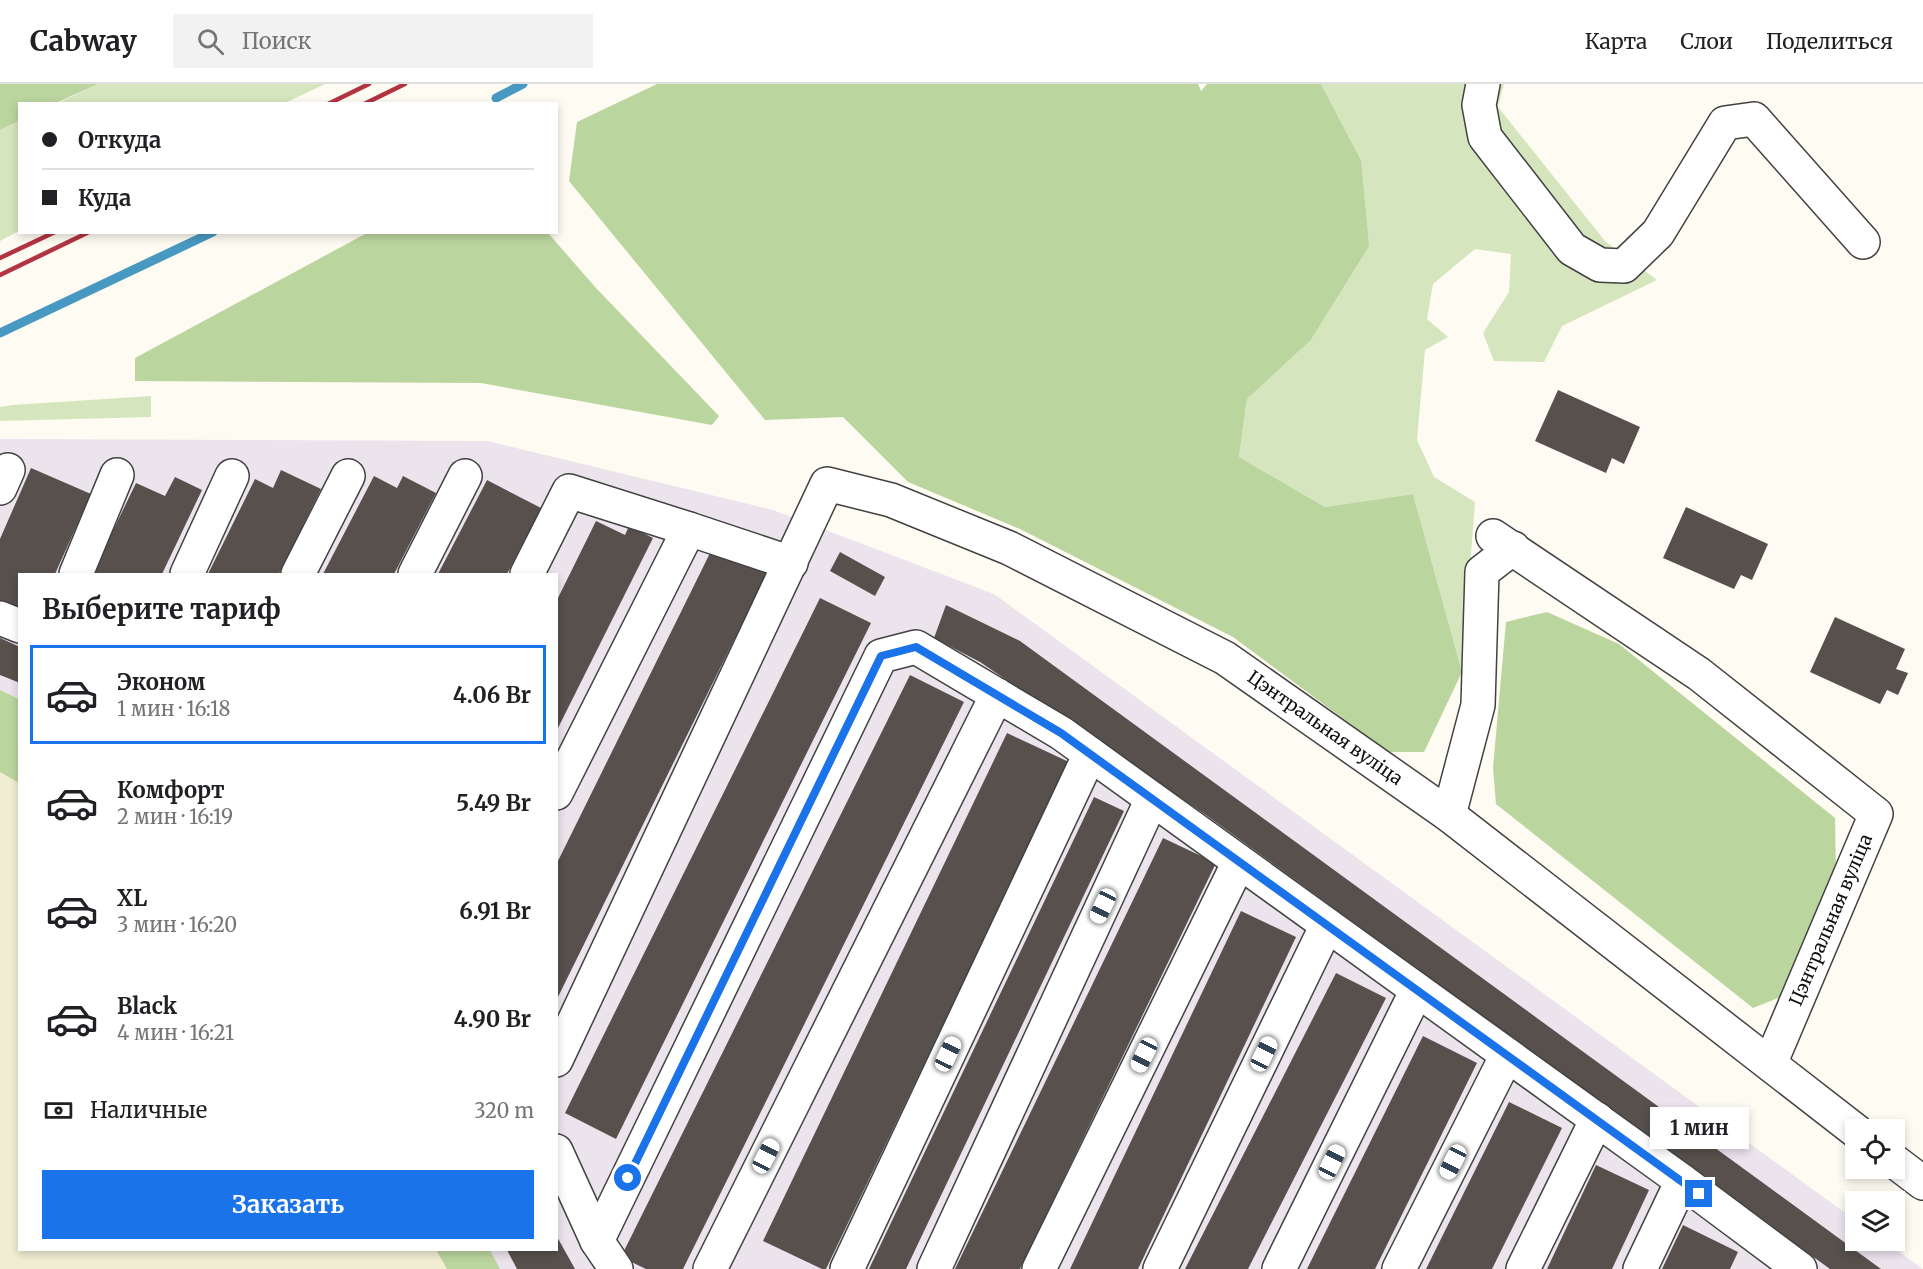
<!DOCTYPE html>
<html lang="ru">
<meta charset="utf-8">
<style>
body{margin:0;font-family:Merriweather,serif;background:#f2f2f2;color:#202124;height:100vh;display:flex;flex-direction:column;font-size:22px;white-space:nowrap}
*{box-sizing:border-box;margin:0}
p{font-size:20px;color:#757577}
.icon{flex:none;width:33px;height:33px;fill:none;stroke:currentColor;stroke-width:2;stroke-linecap:round;stroke-linejoin:round}
.map{position:relative;flex:1;overflow:hidden}
.side{position:absolute;left:18px;top:489px;width:540px;height:678px;display:flex;flex-direction:column;background:#fff;border-radius:0px;box-shadow:0 3px 9px #0003}
.side>*{flex:none}
.hud{position:absolute;left:18px;top:18px;width:540px;height:132px;border-radius:0px;box-shadow:0 3px 9px #0003;display:grid;align-content:center;height:132px;padding:0 24px;background:#fff}
.controls{position:absolute;left:1845px;top:1035px;display:grid;gap:12px}
.controls a{display:grid;place-items:center;width:60px;height:60px;border-radius:0px;background:#fff;box-shadow:0 3px 9px #0003;font-size:30px}
.end{position:absolute;width:27px;height:27px;margin:-14px;border:8px solid #1a73e8;background:#fff;box-shadow:0 0 0 3px #fff}
.from{border-radius:50%}
.bubble{position:absolute;height:42px;border-radius:0px;background:#fff;box-shadow:0 3px 9px #0003;font-size:20px;font-weight:700;line-height:42px;text-align:center}
.car{position:absolute;width:18px;height:36px;margin:-18px -9px;border-radius:8px;box-shadow:0 0 4px 2px #0007;background:linear-gradient(#fff 24%,#345 0 40%,#fff 0 76%,#345 0 86%,#fff 0)}
.hud b{display:flex;align-items:center;gap:21px;height:57px;font-size:22px}
.hud b+b{border-top:2px solid #e0e0e0}
.hud i{width:15px;height:15px;background:#202124}
ul{padding:0;list-style:none}
li{display:flex;align-items:center;gap:18px;height:99px;margin:0 12px 9px;padding:0 12px;border:3px solid transparent;border-radius:0px}
li div{flex:1}
li b{display:block;font-size:22px}
li em{font-style:normal;font-weight:700}
li.selected{border-color:#1a73e8}
li>.icon{width:54px;height:54px;stroke-width:1.5}
h2{padding:0 24px;font-size:27px;line-height:72px}
.pay{display:flex;align-items:center;gap:15px;height:66px;padding:0 24px;font-size:22px}
.pay p{margin-inline-start:auto}
.button{display:flex;gap:12px;margin-top:auto;padding:12px 24px}
.button a{flex:1;height:69px;border-radius:0px;background:#1a73e8;color:#fff;font-size:24px;font-weight:700;line-height:69px;text-align:center}
header{display:flex;align-items:center;gap:36px;box-sizing:border-box;height:84px;padding:0 30px;background:#fff;border-bottom:2px solid #e0e0e0}
header strong{font-size:28px}
nav{display:flex;gap:33px;margin-inline-start:auto;font-size:21px}
.search{width:420px;height:54px;background:#f2f2f2;display:flex;align-items:center;gap:15px;box-sizing:border-box;padding:0 21px;border-radius:0px;color:#757577;font-size:22px}
.map>svg:first-child{display:block}
.industrial{fill:#ebe4ed}
.farmland{fill:#f2eed4}
.green{fill:#d5e6be}
.forest{fill:#bbd59f}
.lines{fill:none;stroke-linecap:round;stroke-linejoin:round}
.stream{stroke:#4899c1;stroke-width:9}
.building{fill:#57504c}
.minor-casing{stroke:#424242;stroke-width:36}
.minor{stroke:#fff;stroke-width:33}
.rail{stroke:#b33341;stroke-width:4.5}
.route{stroke:#1a73e8;stroke-width:8}
.labels{text-anchor:middle;stroke-width:6;stroke-linejoin:round;paint-order:stroke}
.street-label{font-size:18px;fill:#0f0f0f;stroke:#fff}
</style>
<header>
<strong>Cabway</strong>
<div class="search"><svg class="icon" aria-label="search" viewBox="0 0 24 24"><circle cx="10" cy="10" r="6"/><path d="M15 15l6 6"/></svg>Поиск</div>
<nav><a>Карта</a><a>Слои</a><a>Поделиться</a></nav>
</header>
<div class="map">
<svg width="1923" height="1185" viewBox="0 0 1923 1185">
<rect width="100%" height="100%" fill="#fefbf2"/>
<polygon class="industrial" points="0,355 487,357 773,426 994,510 1855,1136 1856,1156 1884,1157 1923,1185 500,1185 490,1166 556,1166 556,490 20,490 19,615 0,606"/>
<polygon class="farmland" points="0,688 20,699 20,1166 436,1166 447,1185 0,1185"/>
<g class="green">
<polygon points="98,0 325,0 285,19 56,20"/>
<polygon points="1321,0 1504,0 1498,23 1605,157 1657,196 1562,242 1544,278 1494,277 1483,249 1509,208 1511,170 1475,165 1433,200 1427,235 1448,253 1425,266 1417,356 1434,393 1475,418 1462,588 1413,410 1325,423 1239,373 1247,315 1310,257 1361,76"/>
<polygon points="19,37 19,147 0,157 0,46"/>
<polygon points="151,312 151,333 0,337 0,323 13,321"/>
</g>
<g class="forest">
<polygon points="0,0 98,0 56,19 20,20 19,37 0,46"/>
<polygon points="657,0 1198,0 1201,7 1207,0 1321,0 1361,76 1369,162 1310,257 1247,315 1239,373 1325,423 1413,410 1462,588 1424,668 1388,668 1233,553 1020,445 908,398 843,333 765,336 569,97 577,38"/>
<polygon points="367,149 548,149 596,204 719,332 712,341 481,299 135,297 135,274"/>
<polygon points="1547,528 1619,560 1835,734 1836,792 1786,911 1753,924 1496,720 1493,684 1506,538"/>
<polygon points="0,606 19,615 19,699 0,688"/>
<polygon points="436,1166 490,1166 500,1185 447,1185"/>
</g>
<g class="lines">
<g class="stream">
<polyline points="496,14 523,0"/>
<polyline points="0,249 213,148"/>
</g>
</g>
<g class="building">
<polygon points="1558,306 1640,343 1624,380 1612,374 1606,389 1535,357"/>
<polygon points="31,384 91,410 55,490 20,490 20,526 0,518 0,455"/>
<polygon points="281,386 321,405 279,490 208,490 255,395 273,404"/>
<polygon points="374,392 397,404 403,392 436,409 394,490 323,490"/>
<polygon points="175,393 202,406 162,490 92,490 136,399 165,412"/>
<polygon points="487,396 541,424 507,490 438,490"/>
<polygon points="1686,423 1768,460 1752,496 1741,491 1734,505 1663,474"/>
<polygon points="596,437 625,451 629,442 653,454 556,648 556,518"/>
<polygon points="714,461 768,487 556,917 556,781"/>
<polygon points="840,468 885,493 875,512 830,487"/>
<polygon points="820,514 871,539 616,1055 565,1029"/>
<polygon points="946,521 1020,557 1881,1185 1830,1185 1206,731 980,578 934,554"/>
<polygon points="1835,533 1905,565 1896,585 1908,589 1898,611 1887,606 1880,620 1810,588"/>
<polygon points="0,554 20,563 20,599 0,591"/>
<polygon points="910,591 964,618 683,1185 646,1185 621,1173"/>
<polygon points="1007,649 1069,678 826,1185 822,1185 763,1157"/>
<polygon points="1094,713 1124,727 906,1185 869,1185"/>
<polygon points="1163,754 1216,779 1020,1185 955,1185"/>
<polygon points="1241,827 1296,853 1138,1185 1070,1185"/>
<polygon points="1336,889 1386,914 1248,1185 1185,1185"/>
<polygon points="1423,952 1477,979 1375,1185 1307,1185"/>
<polygon points="1509,1018 1562,1044 1492,1185 1426,1185"/>
<polygon points="1596,1081 1649,1106 1612,1185 1547,1185"/>
<polygon points="1683,1141 1738,1168 1730,1185 1662,1185"/>
<polygon points="556,1151 575,1185 517,1185 507,1166 556,1166"/>
</g>
<g class="lines">
<defs>
<g id="minor">
<polyline points="1483,0 1479,21 1485,53 1572,165 1600,181 1624,182 1658,149 1725,39 1754,35 1863,158"/>
<polyline points="0,404 8,386"/>
<polyline points="1493,452 1699,590 1876,730 1770,980"/>
<polyline points="76,490 117,391"/>
<polyline points="187,490 232,392"/>
<polyline points="298,490 348,392"/>
<polyline points="415,490 465,392"/>
<polyline points="527,490 569,407 689,445"/>
<polyline points="0,534 20,542"/>
<polyline points="556,709 689,445 791,479"/>
<polyline points="1449,731 1478,621 1482,488 1513,464"/>
<polyline points="556,976 827,400 891,416 1009,464 1225,574 1449,731 1856,1047"/>
<polyline points="556,1067 597,1157 616,1185"/>
<polyline points="1894,1077 1923,1099"/>
<polyline points="597,1157 881,572 916,563 1061,649 1682,1097 1800,1185"/>
<polyline points="710,1185 997,611"/>
<polyline points="847,1185 1090,670"/>
<polyline points="934,1185 1152,715"/>
<polyline points="1039,1185 1239,778"/>
<polyline points="1160,1185 1327,841"/>
<polyline points="1279,1185 1417,906"/>
<polyline points="1399,1185 1507,971"/>
<polyline points="1523,1185 1597,1035"/>
<polyline points="1640,1185 1682,1097"/>
</g>
</defs>
<use href="#minor" class="minor-casing"/>
<use href="#minor" class="minor"/>
<g class="rail">
<polyline points="328,20 369,0"/>
<polyline points="364,20 405,0"/>
<polyline points="0,174 55,148"/>
<polyline points="0,191 89,148"/>
</g>
</g>
<g class="lines">
<polyline class="route" points="628,1094 881,572 916,563 1061,649 1699,1110"/>
</g>
<g class="labels">
<g class="street-label">
<text transform="translate(1325 644) rotate(35)" y="6">Цэнтральная вуліца</text>
<text transform="translate(1831 836) rotate(-67)" y="6">Цэнтральная вуліца</text>
</g>
</g>
</svg>
<div class="controls">
<a><svg class="icon" aria-label="locate" viewBox="0 0 24 24"><circle cx="12" cy="12" r="6"/><path d="M12 2v4M12 18v4M2 12h4M18 12h4"/></svg></a>
<a><svg class="icon" aria-label="layers" viewBox="0 0 24 24"><path d="M12 4l9 5-9 5-9-5zM3 14l9 5 9-5"/></svg></a>
</div>
<i class="end from" style="left:628px;top:1094px"></i>
<i class="end" style="left:1699px;top:1110px"></i>
<div class="bubble" style="left:1650px;top:1023px;width:99px">1 мин</div>
<i class="car" style="left:1103px;top:822px;rotate:205deg"></i>
<i class="car" style="left:948px;top:970px;rotate:25deg"></i>
<i class="car" style="left:1264px;top:970px;rotate:26deg"></i>
<i class="car" style="left:1144px;top:971px;rotate:206deg"></i>
<i class="car" style="left:766px;top:1072px;rotate:27deg"></i>
<i class="car" style="left:1332px;top:1078px;rotate:26deg"></i>
<i class="car" style="left:1453px;top:1078px;rotate:207deg"></i>
<div class="hud">
<b><i class="from"></i>Откуда</b>
<b><i></i>Куда</b>
</div>
<section class="side">
<h2>Выберите тариф</h2>
<ul>
<li class="selected"><svg class="icon" aria-label="car" viewBox="0 0 24 24"><path d="M5 17H2v-5l4-1 3-4h7l3 4 3 1v5h-3M9 17h6M6 11h13"/><circle cx="7" cy="17" r="2"/><circle cx="17" cy="17" r="2"/></svg><div><b>Эконом</b><p>1 мин · 16:18</p></div><em>4.06 Br</em></li>
<li><svg class="icon" aria-label="car" viewBox="0 0 24 24"><path d="M5 17H2v-5l4-1 3-4h7l3 4 3 1v5h-3M9 17h6M6 11h13"/><circle cx="7" cy="17" r="2"/><circle cx="17" cy="17" r="2"/></svg><div><b>Комфорт</b><p>2 мин · 16:19</p></div><em>5.49 Br</em></li>
<li><svg class="icon" aria-label="car" viewBox="0 0 24 24"><path d="M5 17H2v-5l4-1 3-4h7l3 4 3 1v5h-3M9 17h6M6 11h13"/><circle cx="7" cy="17" r="2"/><circle cx="17" cy="17" r="2"/></svg><div><b>XL</b><p>3 мин · 16:20</p></div><em>6.91 Br</em></li>
<li><svg class="icon" aria-label="car" viewBox="0 0 24 24"><path d="M5 17H2v-5l4-1 3-4h7l3 4 3 1v5h-3M9 17h6M6 11h13"/><circle cx="7" cy="17" r="2"/><circle cx="17" cy="17" r="2"/></svg><div><b>Black</b><p>4 мин · 16:21</p></div><em>4.90 Br</em></li>
</ul>
<div class="pay"><svg class="icon" aria-label="cash" viewBox="0 0 24 24"><path d="M3 7h18v10H3z"/><circle cx="12" cy="12" r="2"/></svg>Наличные<p>320 m</p></div>
<div class="button"><a>Заказать</a></div>
</section>
</div>
